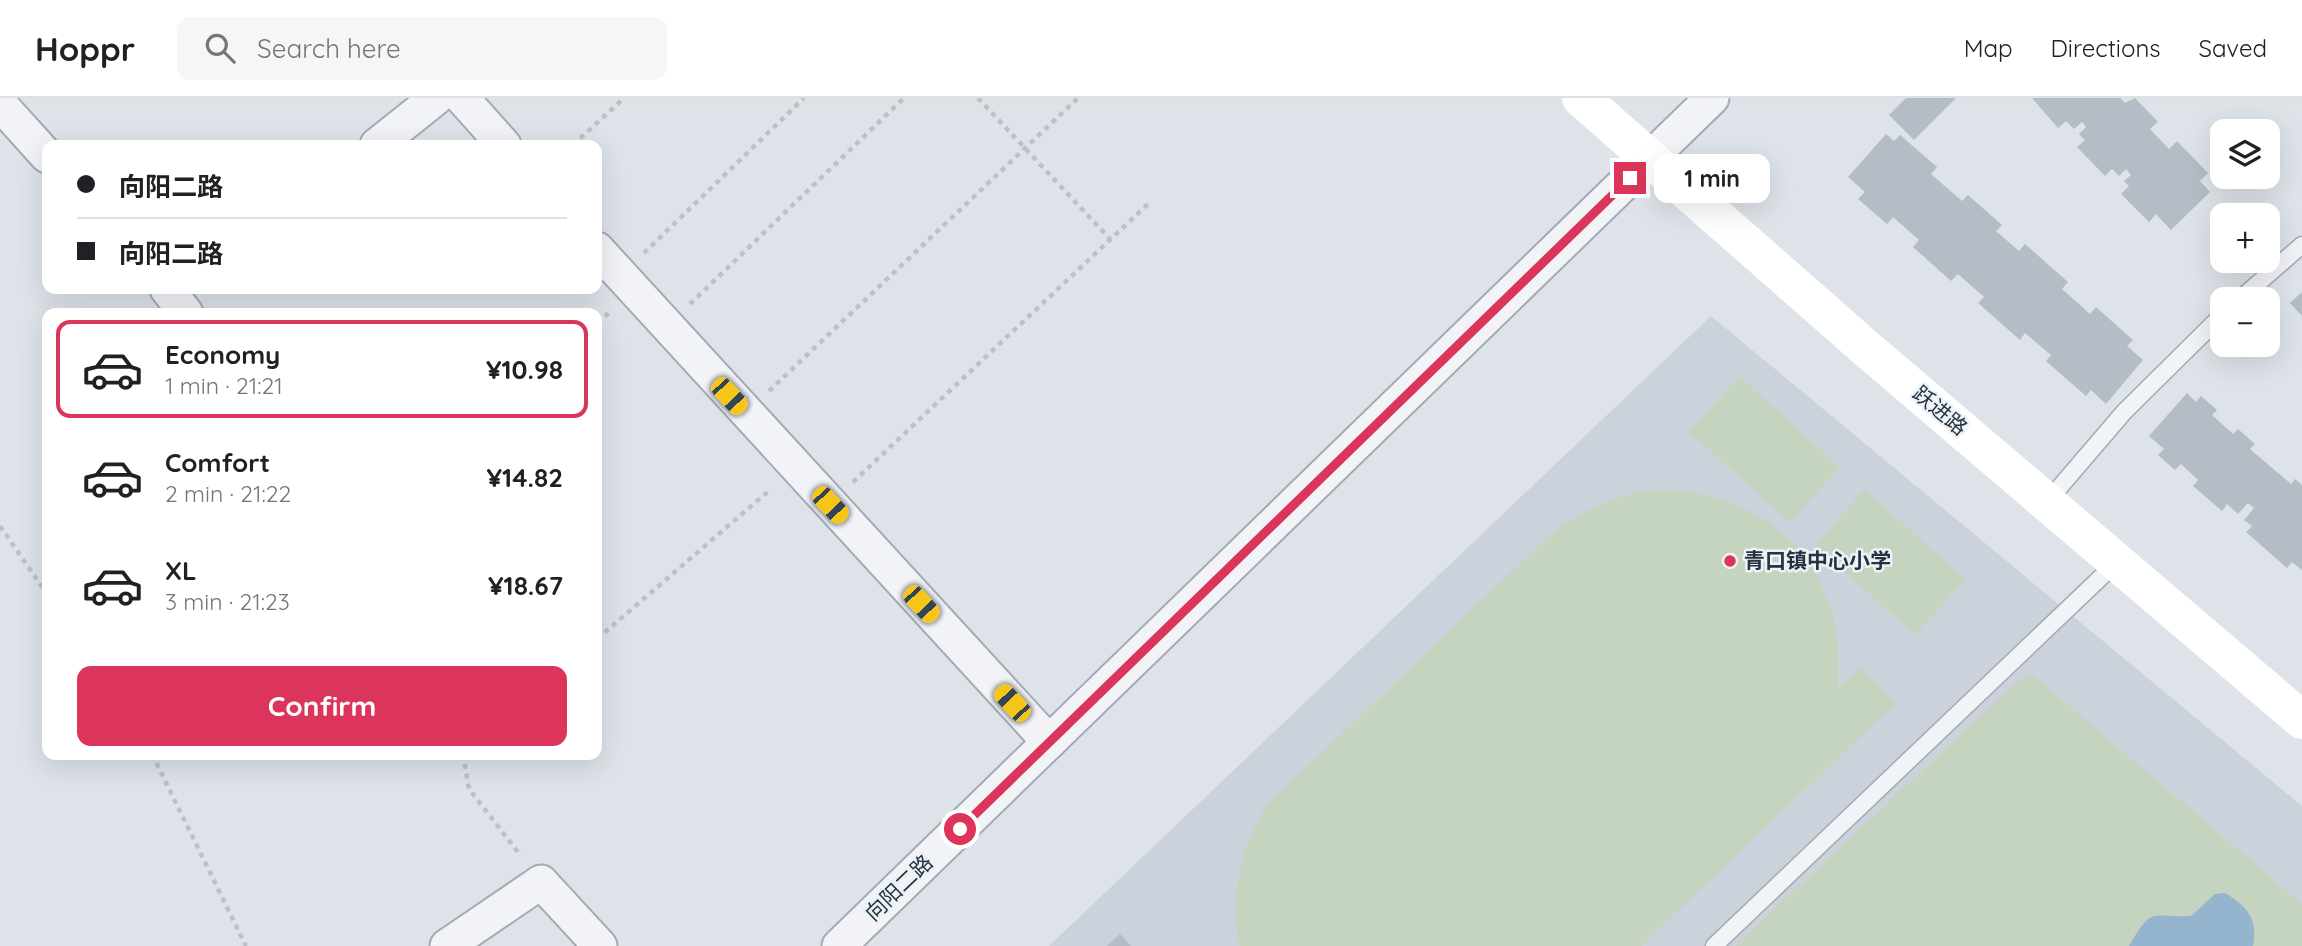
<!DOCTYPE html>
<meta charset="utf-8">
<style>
body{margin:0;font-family:Quicksand,"Noto Sans SC",sans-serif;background:#f6f6f6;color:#202124;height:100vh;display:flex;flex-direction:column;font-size:26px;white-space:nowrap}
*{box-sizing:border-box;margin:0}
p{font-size:23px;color:#757577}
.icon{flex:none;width:38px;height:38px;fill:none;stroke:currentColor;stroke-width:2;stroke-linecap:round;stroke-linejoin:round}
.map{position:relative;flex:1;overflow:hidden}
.drawer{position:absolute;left:42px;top:210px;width:560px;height:452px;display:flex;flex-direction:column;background:#fff;border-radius:14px;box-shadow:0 7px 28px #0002}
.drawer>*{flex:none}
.hud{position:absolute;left:42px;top:42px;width:560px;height:154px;border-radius:14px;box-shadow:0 7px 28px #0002;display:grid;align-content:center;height:154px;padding:0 35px;background:#fff}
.tools{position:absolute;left:2210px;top:21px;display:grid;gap:14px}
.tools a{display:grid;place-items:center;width:70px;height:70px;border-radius:14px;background:#fff;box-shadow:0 7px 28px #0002;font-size:35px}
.end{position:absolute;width:32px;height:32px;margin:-16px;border:9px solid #db355b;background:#fff;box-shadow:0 0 0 4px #fff}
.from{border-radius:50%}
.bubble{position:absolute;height:49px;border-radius:14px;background:#fff;box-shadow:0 7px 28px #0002;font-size:23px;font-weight:700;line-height:49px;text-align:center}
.car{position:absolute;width:21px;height:42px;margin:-21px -10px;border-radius:9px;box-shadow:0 0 5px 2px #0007;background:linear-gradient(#f5c518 24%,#345 0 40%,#f5c518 0 76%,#345 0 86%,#f5c518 0)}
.hud b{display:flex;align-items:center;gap:24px;height:66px;font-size:26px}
.hud b+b{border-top:2px solid #e0e0e0}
.hud i{width:18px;height:18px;background:#202124}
ul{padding:12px 0 0;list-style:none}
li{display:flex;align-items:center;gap:21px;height:98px;margin:0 14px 10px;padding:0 21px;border:4px solid transparent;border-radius:14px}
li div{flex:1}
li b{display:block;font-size:26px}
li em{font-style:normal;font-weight:700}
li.on{border-color:#db355b}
li>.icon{width:63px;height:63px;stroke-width:1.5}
.cta{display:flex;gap:14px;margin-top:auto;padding:14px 35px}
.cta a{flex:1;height:80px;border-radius:14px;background:#db355b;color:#fff;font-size:28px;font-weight:700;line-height:80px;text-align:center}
header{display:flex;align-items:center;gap:42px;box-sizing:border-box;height:98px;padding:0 35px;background:#fff;border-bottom:2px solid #e0e0e0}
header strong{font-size:33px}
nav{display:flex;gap:38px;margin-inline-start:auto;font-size:24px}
.search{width:490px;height:63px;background:#f6f6f6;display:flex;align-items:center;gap:18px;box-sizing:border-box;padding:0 24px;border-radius:14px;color:#757577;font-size:26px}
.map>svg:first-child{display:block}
.built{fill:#cbd2db}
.green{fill:#c5d4be}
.water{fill:#95b4cd}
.building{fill:#b4bcc6}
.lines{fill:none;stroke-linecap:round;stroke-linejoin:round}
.lane-casing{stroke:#a2aab3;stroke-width:19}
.street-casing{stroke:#a2aab3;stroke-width:37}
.path{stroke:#bcc1c8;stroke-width:4.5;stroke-dasharray:5 5;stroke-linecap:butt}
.lane{stroke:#f1f3f7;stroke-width:16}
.street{stroke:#f1f3f7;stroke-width:33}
.secondary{stroke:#fff;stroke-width:38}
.route{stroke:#db355b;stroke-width:9}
.poi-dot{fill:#db355b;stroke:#edf2f6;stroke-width:2.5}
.labels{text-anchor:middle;stroke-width:5;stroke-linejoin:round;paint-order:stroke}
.street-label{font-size:21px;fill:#253241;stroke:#edf2f6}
.poi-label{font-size:21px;font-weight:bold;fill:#253241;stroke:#edf2f6;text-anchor:start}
</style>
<header>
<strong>Hoppr</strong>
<div class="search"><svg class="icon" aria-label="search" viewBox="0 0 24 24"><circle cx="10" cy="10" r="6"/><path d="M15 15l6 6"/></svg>Search here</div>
<nav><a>Map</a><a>Directions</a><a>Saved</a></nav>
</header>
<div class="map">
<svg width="2302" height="848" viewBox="0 0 2302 848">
<rect width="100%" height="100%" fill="#dde3e9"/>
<polygon class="built" points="1711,218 2302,708 2302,848 1049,848"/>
<g class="green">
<polygon points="1739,278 1840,369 1790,424 1689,334"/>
<path d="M1664,391C1778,398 1847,475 1838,590L1861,569L1896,605L1641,848H1240C1228,798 1242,751 1266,708L1551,436C1589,408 1617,396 1664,391Z"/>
<polygon points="1865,391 1965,482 1915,537 1815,447"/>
<polygon points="2033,577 2302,806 2302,848 1735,848 2020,581"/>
</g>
<path class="water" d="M2225,795C2248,809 2258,821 2253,848H2129C2153,807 2150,820 2191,818L2215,796Z"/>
<g class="building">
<polygon points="1906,0 1956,0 1914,42 1889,17"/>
<polygon points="2032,0 2120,0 2125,5 2135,0 2158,24 2150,31 2169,51 2177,43 2208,75 2200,83 2210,94 2171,132 2156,116 2149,124 2121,96 2129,88 2124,83 2131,77 2126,71 2119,78 2112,71 2105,78 2077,49 2085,42 2079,36 2086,29 2082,24 2074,31 2066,23 2058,30"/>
<polygon points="1886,36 1894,43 1900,37 1937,69 1931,76 1962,103 1968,97 2002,127 1996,133 2019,153 2025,146 2068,184 2062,191 2090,216 2096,209 2133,242 2127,248 2143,262 2106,306 2091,292 2086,298 2046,263 2051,257 2025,235 2020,242 1978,205 1984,199 1958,176 1951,183 1913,149 1919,142 1893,119 1887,126 1858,101 1865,94 1848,79"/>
<polygon points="2302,194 2302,218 2290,205"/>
<polygon points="2187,295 2196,304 2201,298 2217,312 2212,317 2233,336 2238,331 2255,346 2250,351 2291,386 2295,381 2302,387 2302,472 2292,464 2287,470 2246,434 2252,428 2244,422 2254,410 2248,405 2238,416 2227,406 2222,413 2193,388 2198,382 2181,366 2175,372 2158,357 2164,351 2149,338"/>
<polygon points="1120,836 1131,848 1107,848"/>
</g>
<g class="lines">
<defs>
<g id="lane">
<polyline points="2240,201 2302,147"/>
<polyline points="2047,404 2124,314 2222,217"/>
<polyline points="1714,848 2117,464"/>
</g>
<g id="street">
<polyline points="462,0 504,47"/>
<polyline points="0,6 47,58"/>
<polyline points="377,47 436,0"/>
<polyline points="597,151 1049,644"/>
<polyline points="167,191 186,215"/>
<polyline points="447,848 541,784 600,848"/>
<polyline points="839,848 1712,0"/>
</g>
</defs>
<use href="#lane" class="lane-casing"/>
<use href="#street" class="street-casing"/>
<g class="path">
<polyline points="978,0 1110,141"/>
<polyline points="573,47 624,0"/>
<polyline points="644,155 804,0"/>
<polyline points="690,206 904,0"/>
<polyline points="597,225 610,214"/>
<polyline points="769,293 1078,0"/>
<polyline points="853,384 1148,106"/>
<polyline points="0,428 47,496"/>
<polyline points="597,541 771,391"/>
<polyline points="152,656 246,848"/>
<polyline points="463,656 469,691 521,758"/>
</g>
<use href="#lane" class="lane"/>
<use href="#street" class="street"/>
<polyline class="secondary" points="1581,0 1868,252 2302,622"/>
</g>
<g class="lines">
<polyline class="route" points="960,731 1630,80"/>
</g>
<circle class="poi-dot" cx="1730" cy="463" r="7"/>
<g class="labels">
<g class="street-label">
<text transform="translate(1940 313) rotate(40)" y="7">跃进路</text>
<text transform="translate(899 790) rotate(-44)" y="7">向阳二路</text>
</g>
<g class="poi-label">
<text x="1744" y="470">青口镇中心小学</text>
</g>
</g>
</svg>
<div class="tools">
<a><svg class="icon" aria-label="layers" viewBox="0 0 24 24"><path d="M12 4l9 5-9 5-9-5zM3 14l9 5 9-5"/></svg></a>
<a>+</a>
<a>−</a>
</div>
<i class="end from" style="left:960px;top:731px"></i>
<i class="end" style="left:1630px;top:80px"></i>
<div class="bubble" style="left:1654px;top:56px;width:116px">1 min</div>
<i class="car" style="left:729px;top:298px;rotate:137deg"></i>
<i class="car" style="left:830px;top:407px;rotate:137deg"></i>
<i class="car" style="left:921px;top:506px;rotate:137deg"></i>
<i class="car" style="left:1012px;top:605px;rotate:317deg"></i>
<div class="hud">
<b><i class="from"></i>向阳二路</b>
<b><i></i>向阳二路</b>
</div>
<section class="drawer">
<ul>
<li class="on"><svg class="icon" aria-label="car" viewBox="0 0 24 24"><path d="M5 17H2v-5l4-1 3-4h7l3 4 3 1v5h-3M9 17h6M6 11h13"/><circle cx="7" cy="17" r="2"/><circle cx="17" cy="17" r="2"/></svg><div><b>Economy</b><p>1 min · 21:21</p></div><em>¥10.98</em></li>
<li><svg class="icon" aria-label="car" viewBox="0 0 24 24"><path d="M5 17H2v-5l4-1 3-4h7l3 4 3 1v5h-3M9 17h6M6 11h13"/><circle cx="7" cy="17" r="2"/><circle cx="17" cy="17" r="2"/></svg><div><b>Comfort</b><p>2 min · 21:22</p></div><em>¥14.82</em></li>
<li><svg class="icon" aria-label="car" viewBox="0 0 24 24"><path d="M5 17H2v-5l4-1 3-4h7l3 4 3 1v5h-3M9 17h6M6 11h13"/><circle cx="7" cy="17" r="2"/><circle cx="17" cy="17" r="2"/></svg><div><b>XL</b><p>3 min · 21:23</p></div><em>¥18.67</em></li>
</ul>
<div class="cta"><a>Confirm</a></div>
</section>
</div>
